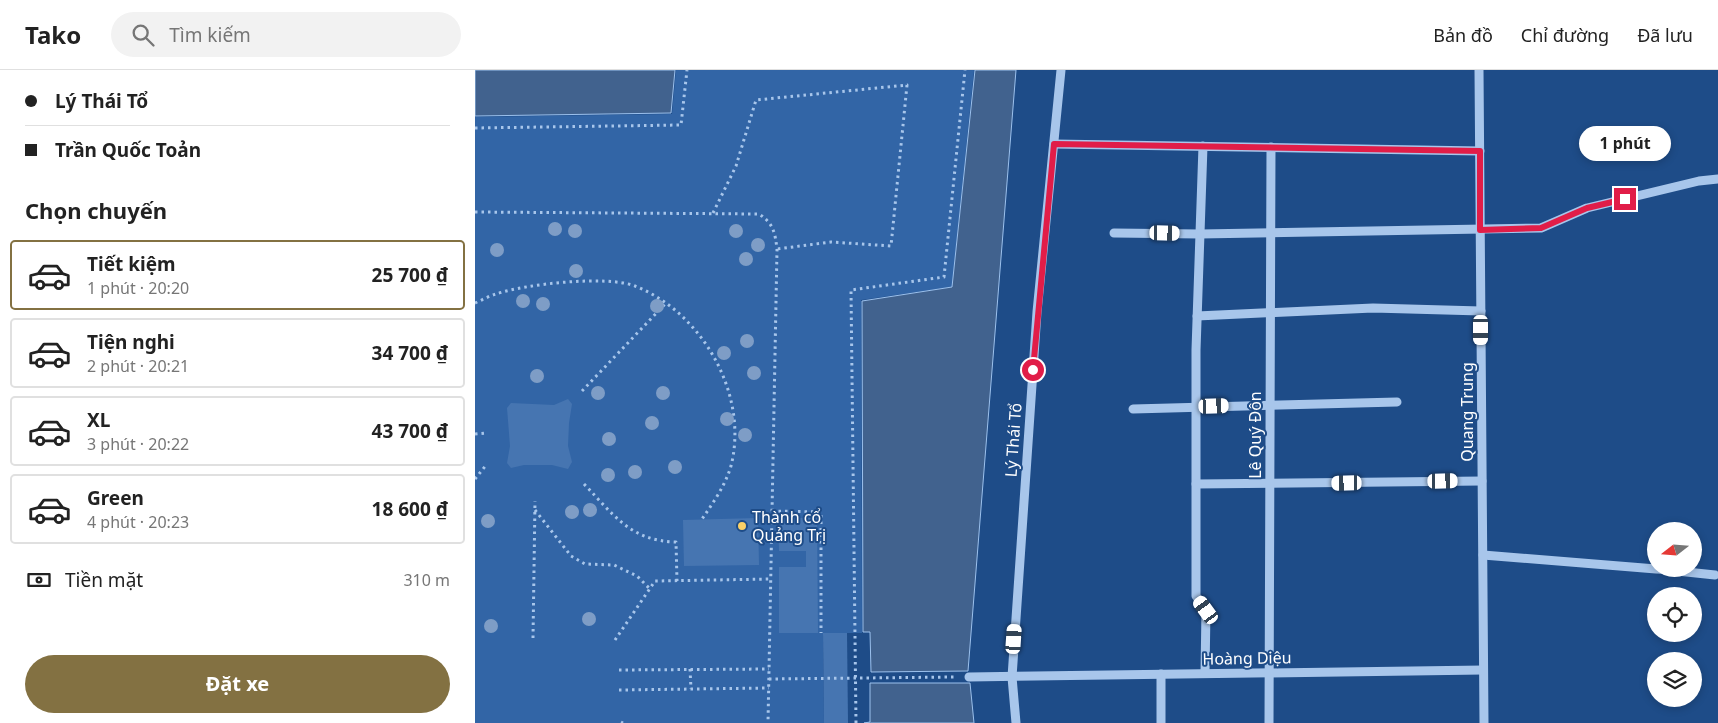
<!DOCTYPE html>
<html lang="vi">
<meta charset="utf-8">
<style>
body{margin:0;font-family:"Noto Sans",sans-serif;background:#f2f2f2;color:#222;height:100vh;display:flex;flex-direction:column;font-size:19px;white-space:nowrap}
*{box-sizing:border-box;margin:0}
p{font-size:16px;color:#767676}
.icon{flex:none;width:28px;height:28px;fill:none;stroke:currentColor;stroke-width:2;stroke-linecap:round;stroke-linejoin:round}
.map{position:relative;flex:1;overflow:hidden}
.panel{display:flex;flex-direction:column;background:#fff;width:475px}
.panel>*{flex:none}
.banner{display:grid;align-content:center;height:110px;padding:0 25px;background:#fff}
.needle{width:32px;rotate:253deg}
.tools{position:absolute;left:1172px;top:452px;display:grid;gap:10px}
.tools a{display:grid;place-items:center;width:55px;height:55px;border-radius:50%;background:#fff;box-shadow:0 2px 8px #0003;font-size:25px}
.end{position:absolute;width:22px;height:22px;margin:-11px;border:6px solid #e11d48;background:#fff;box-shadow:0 0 0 2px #fff}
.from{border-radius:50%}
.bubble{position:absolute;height:35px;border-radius:18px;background:#fff;box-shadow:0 2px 8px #0003;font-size:16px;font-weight:700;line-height:35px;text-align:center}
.car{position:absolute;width:15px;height:30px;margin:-15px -8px;border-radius:6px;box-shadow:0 0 4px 1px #0007;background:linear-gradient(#fff 24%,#345 0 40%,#fff 0 76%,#345 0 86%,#fff 0)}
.banner b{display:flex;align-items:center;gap:18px;height:48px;font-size:19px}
.banner b+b{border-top:1px solid #e0e0e0}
.banner i{width:12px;height:12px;background:#222}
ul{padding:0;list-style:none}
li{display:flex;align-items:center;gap:15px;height:70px;margin:0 10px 8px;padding:0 15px;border:2px solid #e0e0e0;border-radius:5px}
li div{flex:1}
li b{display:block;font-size:19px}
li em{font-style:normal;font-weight:700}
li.on{border-color:#837142}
li>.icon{width:45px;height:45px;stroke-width:1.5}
h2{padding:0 25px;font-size:22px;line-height:60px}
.pay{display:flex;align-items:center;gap:12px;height:55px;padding:0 25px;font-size:19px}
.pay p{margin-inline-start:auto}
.action{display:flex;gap:10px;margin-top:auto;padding:10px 25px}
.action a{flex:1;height:58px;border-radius:30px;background:#837142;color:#fff;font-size:20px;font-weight:700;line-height:58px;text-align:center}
header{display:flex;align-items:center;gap:30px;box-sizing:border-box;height:70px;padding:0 25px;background:#fff;border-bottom:1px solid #e0e0e0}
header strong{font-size:24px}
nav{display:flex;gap:28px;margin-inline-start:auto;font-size:18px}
.search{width:350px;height:45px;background:#f2f2f2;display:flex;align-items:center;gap:12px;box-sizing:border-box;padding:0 18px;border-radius:28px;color:#767676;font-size:19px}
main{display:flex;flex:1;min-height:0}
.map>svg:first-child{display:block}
.green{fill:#3265a6}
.water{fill:#41628e;stroke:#9cc1ed}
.building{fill:#4675b1}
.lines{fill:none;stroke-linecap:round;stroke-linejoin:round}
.path{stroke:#a8c6eb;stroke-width:3;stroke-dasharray:2.5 4;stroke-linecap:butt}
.minor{stroke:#a8c6eb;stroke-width:9}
.tree{fill:#7e9dc6}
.route{stroke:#e11d48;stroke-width:6}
.poi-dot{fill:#fad168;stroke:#1e4c88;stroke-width:2}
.labels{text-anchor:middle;stroke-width:4;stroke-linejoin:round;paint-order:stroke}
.street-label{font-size:16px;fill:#fff;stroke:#1e4c88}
.poi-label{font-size:16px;fill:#fff;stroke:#1e4c88;text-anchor:start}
</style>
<header>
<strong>Tako</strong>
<div class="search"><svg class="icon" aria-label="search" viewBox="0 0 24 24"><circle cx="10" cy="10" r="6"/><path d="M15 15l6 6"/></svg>Tìm kiếm</div>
<nav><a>Bản đồ</a><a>Chỉ đường</a><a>Đã lưu</a></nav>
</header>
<main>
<section class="panel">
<div class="banner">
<b><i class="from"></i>Lý Thái Tổ</b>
<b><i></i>Trần Quốc Toản</b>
</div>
<h2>Chọn chuyến</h2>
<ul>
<li class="on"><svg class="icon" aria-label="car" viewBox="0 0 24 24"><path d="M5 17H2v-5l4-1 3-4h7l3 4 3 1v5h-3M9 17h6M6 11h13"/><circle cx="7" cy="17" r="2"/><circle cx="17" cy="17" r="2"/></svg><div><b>Tiết kiệm</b><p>1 phút · 20:20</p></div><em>25 700 ₫</em></li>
<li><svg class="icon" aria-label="car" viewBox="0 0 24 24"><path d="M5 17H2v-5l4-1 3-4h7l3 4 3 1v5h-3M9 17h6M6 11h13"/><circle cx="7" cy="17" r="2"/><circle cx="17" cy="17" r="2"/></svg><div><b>Tiện nghi</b><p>2 phút · 20:21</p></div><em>34 700 ₫</em></li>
<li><svg class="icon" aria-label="car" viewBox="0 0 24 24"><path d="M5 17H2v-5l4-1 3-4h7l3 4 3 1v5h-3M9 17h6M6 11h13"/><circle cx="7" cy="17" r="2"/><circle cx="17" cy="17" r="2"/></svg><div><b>XL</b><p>3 phút · 20:22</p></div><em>43 700 ₫</em></li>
<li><svg class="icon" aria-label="car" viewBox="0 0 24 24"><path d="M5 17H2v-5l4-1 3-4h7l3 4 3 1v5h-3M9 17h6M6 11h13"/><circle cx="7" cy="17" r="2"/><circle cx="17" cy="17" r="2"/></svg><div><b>Green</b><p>4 phút · 20:23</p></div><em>18 600 ₫</em></li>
</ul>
<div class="pay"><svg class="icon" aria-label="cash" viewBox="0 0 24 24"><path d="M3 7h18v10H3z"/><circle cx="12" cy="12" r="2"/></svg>Tiền mặt<p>310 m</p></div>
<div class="action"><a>Đặt xe</a></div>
</section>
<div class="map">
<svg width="1243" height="653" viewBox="0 0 1243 653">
<rect width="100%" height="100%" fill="#1e4c88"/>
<polygon class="green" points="201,0 499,0 477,217 386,230 387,563 348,563 349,653 389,653 0,653 0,47 197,44"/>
<g class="water">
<polygon points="0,0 200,0 196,43 0,46"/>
<polygon points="500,0 541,0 493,601 396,602 395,562 388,562 387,231 477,217"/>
<polygon points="395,613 495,613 499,653 389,653 395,652"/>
</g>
<g class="building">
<polygon points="93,329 97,334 94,353 93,376 97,392 93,399 77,395 49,395 36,398 32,393 35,376 32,338 36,333 79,335"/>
<polygon points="283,448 284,495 209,496 208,450"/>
<polygon points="303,448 342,448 343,563 304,563 304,497 331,497 331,481 304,481"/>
<polygon points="348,563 372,563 373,653 349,653"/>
</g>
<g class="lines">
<g class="path">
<polyline points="0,58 206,55 212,0"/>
<path d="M0,142L284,144C298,153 300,162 302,179L293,653"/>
<polyline points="238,143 261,96 281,30 432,15 416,176 356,172 302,179"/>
<path d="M0,233C7,230 14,226 21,224C50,214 132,205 160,216C228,243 274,325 256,396C250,416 238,433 227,449"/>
<polyline points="107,321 191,233"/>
<polyline points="0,364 11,363"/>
<polyline points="0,409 12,394"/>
<path d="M109,414C138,444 155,471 201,472L202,511"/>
<polyline points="60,440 96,486 110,494 139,495 162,506 175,519"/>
<polyline points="297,441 346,442 346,563"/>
<polyline points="58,568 60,431"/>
<polyline points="140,570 180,511 296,509"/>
<polyline points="215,599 216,619"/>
<polyline points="144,600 294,599"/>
<polyline points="294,609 481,607"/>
<polyline points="144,620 294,618"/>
<polyline points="146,652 148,653"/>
<polyline points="381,653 376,220 469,207 490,0"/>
</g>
<g class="minor">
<polyline points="1004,0 1009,653"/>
<polyline points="579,74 1005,81"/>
<polyline points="728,76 721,280 721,526 731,540 730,603"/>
<polyline points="639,163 725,164 1066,158 1112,138 1224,111 1243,109"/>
<polyline points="722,246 898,238 1006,241"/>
<polyline points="658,339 922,332"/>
<polyline points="721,414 1007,411"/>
<polyline points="1008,485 1181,499"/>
<polyline points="1183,499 1240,505"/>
<polyline points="686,604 686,653"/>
<polyline points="494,607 1008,600"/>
<polyline points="541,653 537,607 562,242 586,0"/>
<polyline points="794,653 796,77"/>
</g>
</g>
<g class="tree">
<circle cx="80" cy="159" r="7"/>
<circle cx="100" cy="161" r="7"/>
<circle cx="261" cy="161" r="7"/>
<circle cx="283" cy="175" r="7"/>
<circle cx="22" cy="180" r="7"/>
<circle cx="271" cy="189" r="7"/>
<circle cx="101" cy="201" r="7"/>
<circle cx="48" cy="231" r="7"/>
<circle cx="68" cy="234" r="7"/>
<circle cx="182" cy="236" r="7"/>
<circle cx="272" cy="271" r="7"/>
<circle cx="249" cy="283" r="7"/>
<circle cx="279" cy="303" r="7"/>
<circle cx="62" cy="306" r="7"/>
<circle cx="123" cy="323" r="7"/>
<circle cx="188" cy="323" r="7"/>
<circle cx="252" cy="349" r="7"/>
<circle cx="177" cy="353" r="7"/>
<circle cx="270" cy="365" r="7"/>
<circle cx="134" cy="369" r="7"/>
<circle cx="200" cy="397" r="7"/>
<circle cx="160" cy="402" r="7"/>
<circle cx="133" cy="405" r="7"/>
<circle cx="115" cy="440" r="7"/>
<circle cx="97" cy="442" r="7"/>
<circle cx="13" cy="451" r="7"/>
<circle cx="114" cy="549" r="7"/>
<circle cx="16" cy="556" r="7"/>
</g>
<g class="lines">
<polyline class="route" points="558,300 579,74 1005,81 1005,160 1066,158 1112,138 1150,129"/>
</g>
<circle class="poi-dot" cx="267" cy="456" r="5"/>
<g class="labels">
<g class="street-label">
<text transform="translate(992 342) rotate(-90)" y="6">Quang Trung</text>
<text transform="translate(780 365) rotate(-90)" y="6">Lê Quý Đôn</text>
<text transform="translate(538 370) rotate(-86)" y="6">Lý Thái Tổ</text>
<text transform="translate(772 588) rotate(-1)" y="6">Hoàng Diệu</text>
</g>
<g class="poi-label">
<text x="277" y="453">Thành cổ<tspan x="277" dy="18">Quảng Trị</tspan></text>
</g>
</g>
</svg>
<div class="tools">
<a><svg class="needle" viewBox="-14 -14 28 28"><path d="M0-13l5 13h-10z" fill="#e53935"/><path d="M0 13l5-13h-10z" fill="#767676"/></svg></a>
<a><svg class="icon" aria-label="locate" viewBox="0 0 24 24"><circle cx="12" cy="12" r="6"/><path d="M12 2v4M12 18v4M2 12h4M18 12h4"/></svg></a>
<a><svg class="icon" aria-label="layers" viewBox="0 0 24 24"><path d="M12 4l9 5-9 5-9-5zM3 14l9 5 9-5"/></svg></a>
</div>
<i class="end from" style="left:558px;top:300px"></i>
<i class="end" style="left:1150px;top:129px"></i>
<div class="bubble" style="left:1104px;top:56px;width:92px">1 phút</div>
<i class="car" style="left:690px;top:163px;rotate:91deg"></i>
<i class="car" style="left:1006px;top:260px;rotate:180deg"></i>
<i class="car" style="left:739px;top:336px;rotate:88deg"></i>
<i class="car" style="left:968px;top:411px;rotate:89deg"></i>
<i class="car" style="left:872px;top:413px;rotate:269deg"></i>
<i class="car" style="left:731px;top:540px;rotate:324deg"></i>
<i class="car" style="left:539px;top:569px;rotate:4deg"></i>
</div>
</main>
